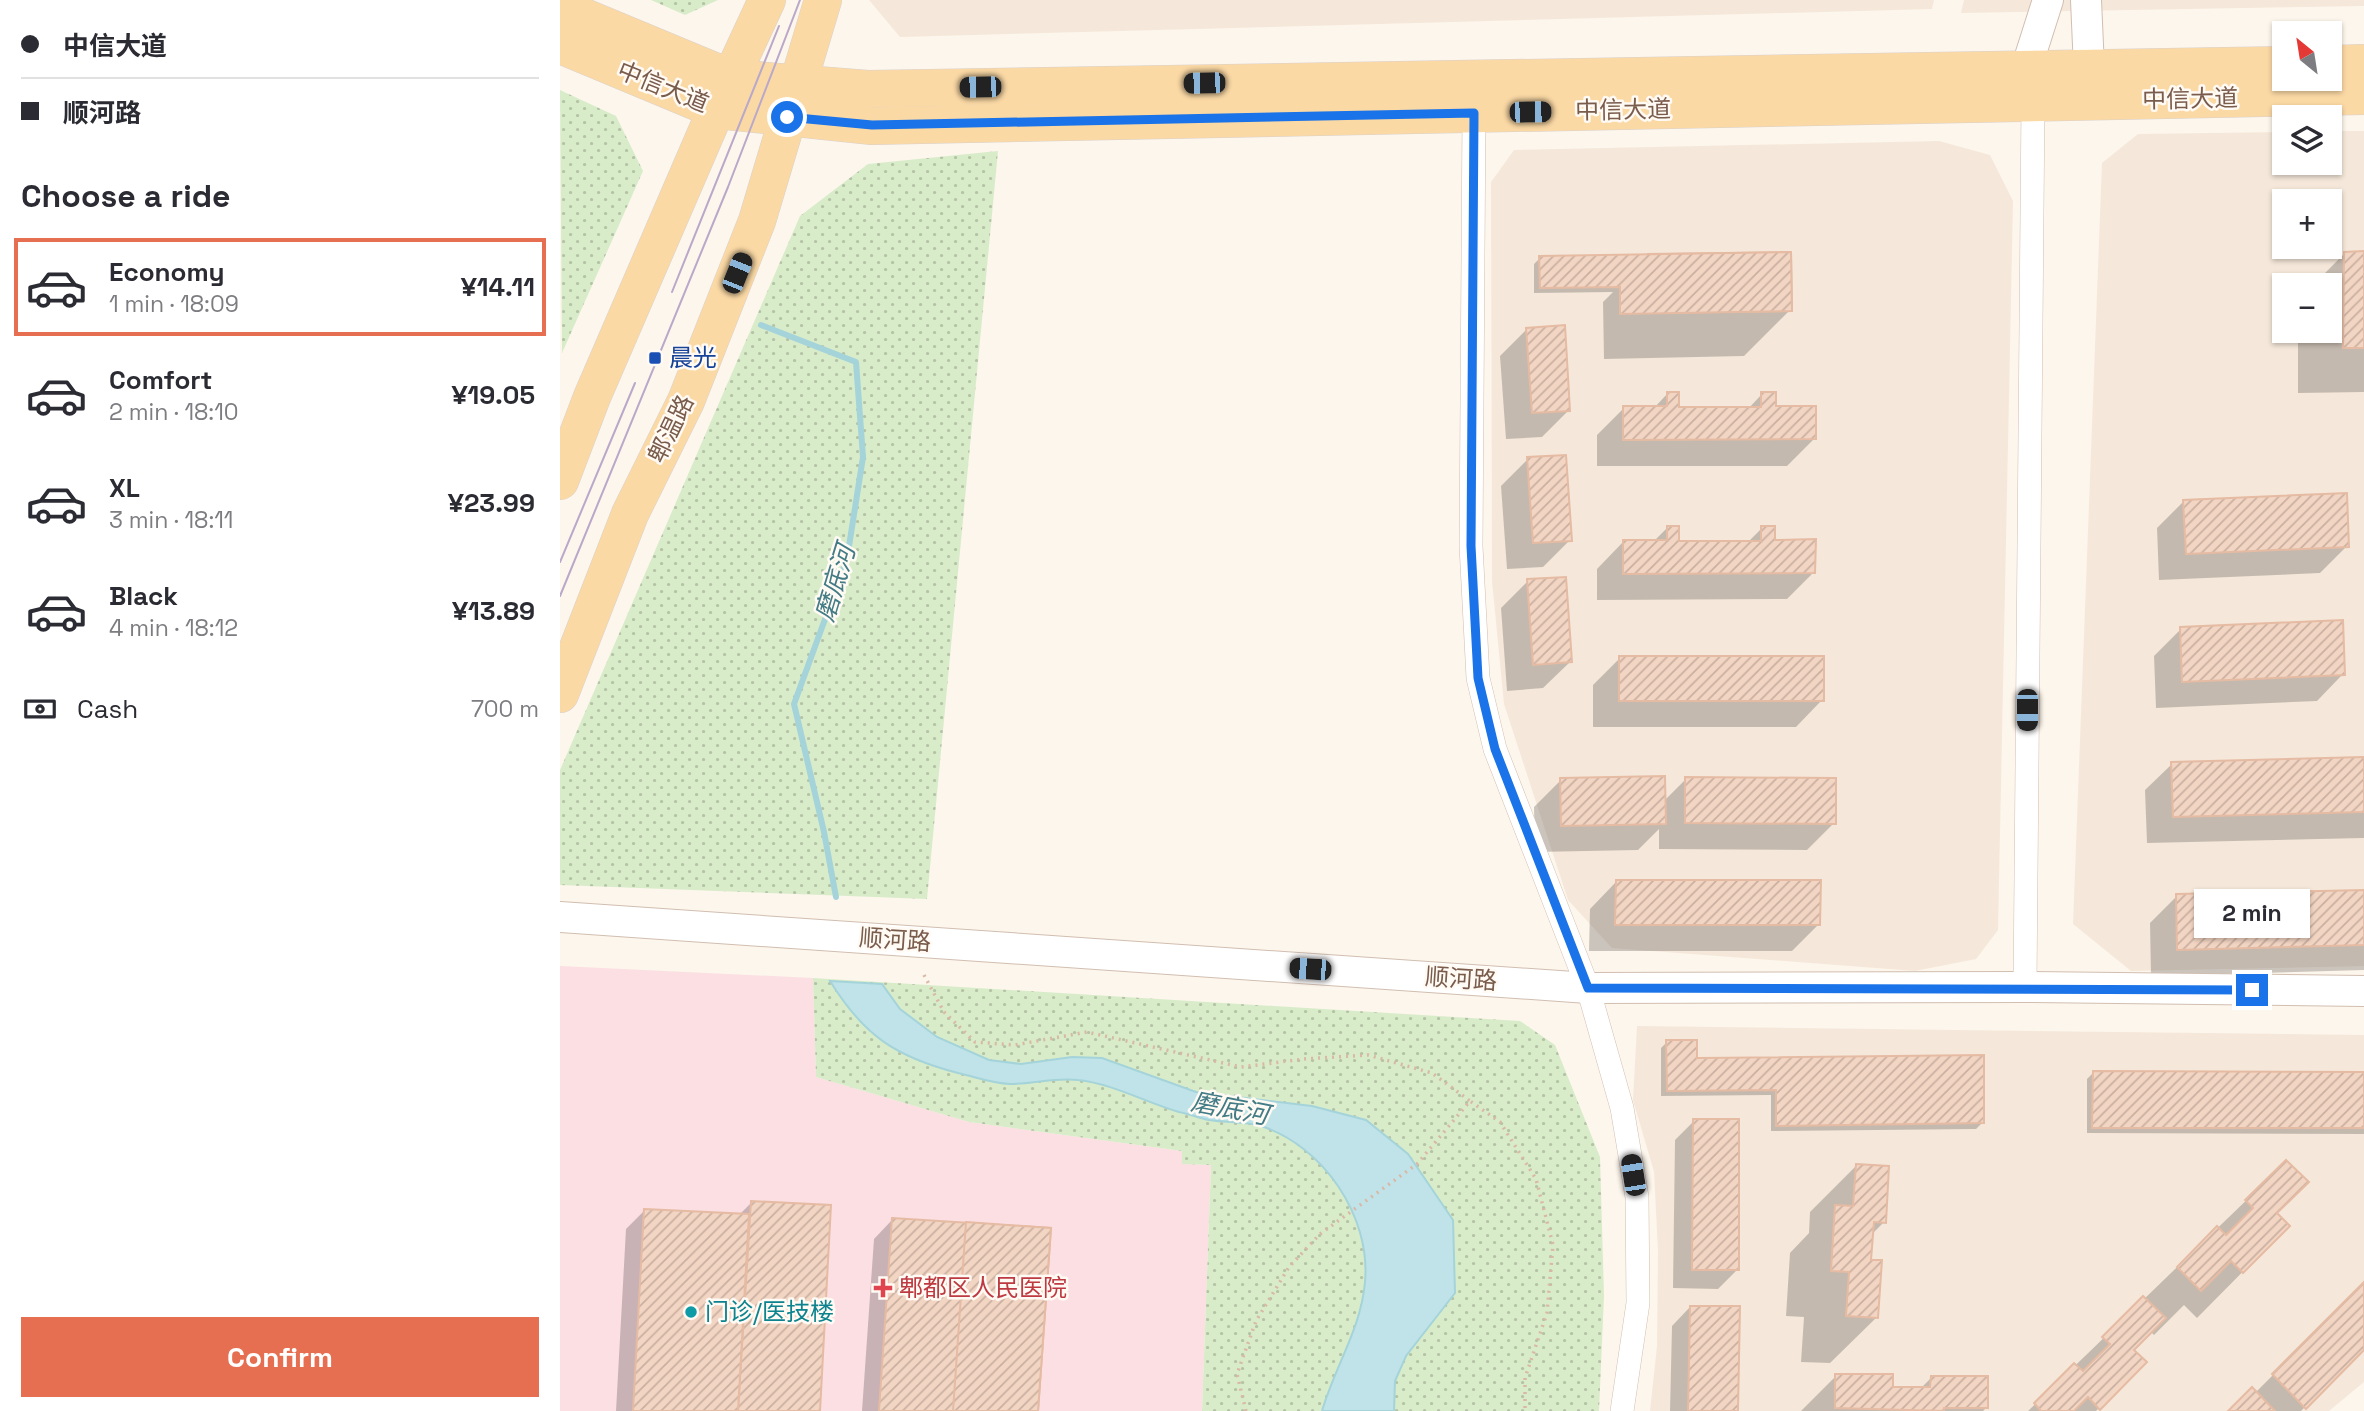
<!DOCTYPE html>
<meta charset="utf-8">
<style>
body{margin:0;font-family:"Space Grotesk","Noto Sans SC",sans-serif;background:#f2f2f3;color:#2b2b33;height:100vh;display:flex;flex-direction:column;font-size:26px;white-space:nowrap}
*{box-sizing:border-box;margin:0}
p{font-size:23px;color:#7c7c81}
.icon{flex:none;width:38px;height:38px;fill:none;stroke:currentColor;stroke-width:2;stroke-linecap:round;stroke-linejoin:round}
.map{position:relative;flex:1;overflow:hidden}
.side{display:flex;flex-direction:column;background:#fff;width:560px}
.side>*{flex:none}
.banner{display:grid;align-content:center;height:154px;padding:0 21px;background:#fff}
.needle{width:46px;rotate:330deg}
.controls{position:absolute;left:1712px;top:21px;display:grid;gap:14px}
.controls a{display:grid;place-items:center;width:70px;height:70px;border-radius:0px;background:#fff;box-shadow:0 2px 5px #0004;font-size:35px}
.end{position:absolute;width:32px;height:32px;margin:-16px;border:9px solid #1a73e8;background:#fff;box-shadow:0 0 0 4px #fff}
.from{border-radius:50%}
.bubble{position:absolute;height:49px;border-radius:0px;background:#fff;box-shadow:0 2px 5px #0004;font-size:23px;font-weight:600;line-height:49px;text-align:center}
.car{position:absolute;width:21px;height:42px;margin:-21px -10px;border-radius:9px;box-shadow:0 0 5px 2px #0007;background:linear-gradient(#222 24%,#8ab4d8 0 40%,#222 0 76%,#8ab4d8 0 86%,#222 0)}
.banner b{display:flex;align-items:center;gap:24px;height:66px;font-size:26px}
.banner b+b{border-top:2px solid #e1e1e2}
.banner i{width:18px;height:18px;background:#2b2b33}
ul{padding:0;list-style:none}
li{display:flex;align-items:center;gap:21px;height:98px;margin:0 14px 10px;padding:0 7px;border:4px solid transparent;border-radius:0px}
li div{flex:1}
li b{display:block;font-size:26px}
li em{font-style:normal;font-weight:600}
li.on{border-color:#e76f51}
li>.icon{width:63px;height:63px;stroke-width:1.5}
h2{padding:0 21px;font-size:32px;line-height:84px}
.pay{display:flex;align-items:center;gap:18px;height:77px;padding:0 21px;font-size:26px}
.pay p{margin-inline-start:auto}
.action{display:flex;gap:14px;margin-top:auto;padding:14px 21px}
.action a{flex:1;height:80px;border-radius:0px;background:#e76f51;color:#fff;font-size:28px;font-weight:600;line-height:80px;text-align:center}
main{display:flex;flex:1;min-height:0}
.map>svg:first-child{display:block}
.residential{fill:#f5e8da;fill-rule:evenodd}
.medical{fill:#fbdfe3}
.green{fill:url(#green-dots)}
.water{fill:#bfe3e8;stroke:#a5d3da;stroke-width:2}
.shadow{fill:#0003}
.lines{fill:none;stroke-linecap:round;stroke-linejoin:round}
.stream{stroke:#a5d3da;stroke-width:6}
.building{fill:url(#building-hatch);stroke:#e6bba3;stroke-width:2}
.minor-casing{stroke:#d1beb0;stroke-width:24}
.tertiary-casing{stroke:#d1beb0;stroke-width:32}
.primary-casing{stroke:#dad1cd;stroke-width:38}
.path{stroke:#d9b8a5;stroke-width:3.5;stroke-dasharray:2 5;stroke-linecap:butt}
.minor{stroke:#fff;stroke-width:23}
.tertiary{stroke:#fff;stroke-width:30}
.primary{stroke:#fbd9a5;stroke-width:37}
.tram{stroke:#b9a8c9;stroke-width:2}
.route{stroke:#1a73e8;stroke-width:9}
.transit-dot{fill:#1a4fb4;stroke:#fffaf3;stroke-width:2.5}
.health-dot{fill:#e0444e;stroke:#fffaf3;stroke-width:2.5}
.culture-dot{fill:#0f9aa8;stroke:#fffaf3;stroke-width:2.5}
.labels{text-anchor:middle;stroke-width:5;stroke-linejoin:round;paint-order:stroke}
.street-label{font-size:24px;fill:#7a5c4d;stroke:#fffaf3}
.transit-label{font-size:24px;fill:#164399;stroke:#fffaf3;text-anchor:start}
.health-label{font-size:24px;fill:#be3a42;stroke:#fffaf3;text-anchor:start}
.culture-label{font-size:24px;fill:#0d838f;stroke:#fffaf3;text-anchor:start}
.water-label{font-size:26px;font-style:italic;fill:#437c86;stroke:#fffaf3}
</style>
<main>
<section class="side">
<div class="banner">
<b><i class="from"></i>中信大道</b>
<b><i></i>顺河路</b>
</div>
<h2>Choose a ride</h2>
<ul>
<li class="on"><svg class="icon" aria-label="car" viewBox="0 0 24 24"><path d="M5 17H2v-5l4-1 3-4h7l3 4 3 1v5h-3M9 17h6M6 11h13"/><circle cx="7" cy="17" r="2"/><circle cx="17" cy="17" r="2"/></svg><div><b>Economy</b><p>1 min · 18:09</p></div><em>¥14.11</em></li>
<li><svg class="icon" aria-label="car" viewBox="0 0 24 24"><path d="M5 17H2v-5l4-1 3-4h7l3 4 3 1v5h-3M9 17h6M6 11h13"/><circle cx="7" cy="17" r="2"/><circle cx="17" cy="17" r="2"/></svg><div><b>Comfort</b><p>2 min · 18:10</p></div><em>¥19.05</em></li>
<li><svg class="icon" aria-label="car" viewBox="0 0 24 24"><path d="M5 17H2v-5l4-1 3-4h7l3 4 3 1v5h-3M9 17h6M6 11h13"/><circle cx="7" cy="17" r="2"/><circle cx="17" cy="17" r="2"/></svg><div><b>XL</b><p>3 min · 18:11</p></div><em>¥23.99</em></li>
<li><svg class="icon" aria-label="car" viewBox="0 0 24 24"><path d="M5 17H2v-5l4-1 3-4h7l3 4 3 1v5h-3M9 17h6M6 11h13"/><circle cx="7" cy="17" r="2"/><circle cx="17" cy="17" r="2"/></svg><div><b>Black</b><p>4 min · 18:12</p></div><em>¥13.89</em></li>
</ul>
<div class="pay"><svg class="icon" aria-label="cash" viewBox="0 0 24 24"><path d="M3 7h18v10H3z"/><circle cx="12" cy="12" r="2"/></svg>Cash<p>700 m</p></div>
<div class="action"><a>Confirm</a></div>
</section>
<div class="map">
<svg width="1804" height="1411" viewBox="0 0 1804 1411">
<defs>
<pattern id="green-dots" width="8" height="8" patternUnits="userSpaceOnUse" patternTransform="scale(1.75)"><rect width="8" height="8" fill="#d8ecc9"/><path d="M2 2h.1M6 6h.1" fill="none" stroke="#b4c2a5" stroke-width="1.8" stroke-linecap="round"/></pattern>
<pattern id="building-hatch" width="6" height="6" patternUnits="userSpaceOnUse" patternTransform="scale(1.75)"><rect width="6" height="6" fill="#f3d5c3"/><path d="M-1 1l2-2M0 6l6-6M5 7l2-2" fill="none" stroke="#cab0a1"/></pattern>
</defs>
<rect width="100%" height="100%" fill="#fdf6ec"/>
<g class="residential">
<polygon points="309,0 1374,0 1372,9 340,37"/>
<polygon points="1404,0 1804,0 1804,6 1401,13"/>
<path d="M1769,131H1804V966L1571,971L1513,924L1542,163L1578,134L1724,132V163H1769ZM1724,201H1769V247H1724ZM1724,285H1769V331H1724Z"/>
<polygon points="1379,141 1430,155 1453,201 1438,930 1416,959 1355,971 1052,948 1008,900 944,704 932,581 931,182 954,150"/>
<polygon points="1077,1026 1804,1035 1804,1382 1769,1411 1090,1411 1097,1346 1098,1251 1094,1172 1073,1100"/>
</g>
<polygon class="medical" points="0,966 253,978 256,1077 409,1122 622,1151 623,1164 651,1165 642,1411 0,1411"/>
<g class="green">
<polygon points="91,0 158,0 125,15"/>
<polygon points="0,90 56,116 83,171 2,353"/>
<polygon points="438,151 367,899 0,885 0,770 240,216 308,164"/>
<polygon points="253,978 960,1021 995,1045 1040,1157 1044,1296 1039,1411 642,1411 651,1165 622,1164 622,1151 409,1122 256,1077"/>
</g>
<path class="water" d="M270,981L322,984L340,1009L377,1037L429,1060L461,1064L512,1057L542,1058L636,1092L752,1106L806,1120L848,1154L893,1220L895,1293L846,1356L835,1381L834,1411H762C775,1366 801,1329 805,1282C811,1216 763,1146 701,1126C684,1121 666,1123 649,1120C639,1118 629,1114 619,1112C584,1102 554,1084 518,1080C496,1077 472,1084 450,1084C431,1083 416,1077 398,1073C336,1057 304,1036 270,981Z"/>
<g class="shadow">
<polygon points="1804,253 1804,392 1738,393 1738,331 1769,331 1769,285 1753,285 1784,254"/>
<polygon points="980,258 1230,310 1184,356 1044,359 1043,302 1053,292 974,293 974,264"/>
<polygon points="967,329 1009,410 982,437 946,439 940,356"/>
<polygon points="1108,393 1117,409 1188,409 1202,394 1254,439 1227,466 1037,466 1037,435 1064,408 1094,408"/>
<polygon points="968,459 1010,540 983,567 947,569 941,486"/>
<polygon points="1624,501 1787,546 1760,573 1599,580 1597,528"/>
<polygon points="1108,527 1117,543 1187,543 1202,528 1214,542 1253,573 1227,599 1037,600 1037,569 1063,542 1093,542"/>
<polygon points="968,581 1010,662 983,688 947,691 941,608"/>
<polygon points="1621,629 1783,674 1757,701 1596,708 1594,656"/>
<polygon points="1060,658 1262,700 1236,727 1033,727 1033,685"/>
<polygon points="1804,759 1804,838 1587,843 1585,790 1612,764"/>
<polygon points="1126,779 1274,823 1247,850 1099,849 1099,829 1078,850 975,852 974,807 1001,780 1104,801"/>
<polygon points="1056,882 1259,924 1232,951 1029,951 1030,909"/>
<polygon points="1804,891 1804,970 1591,976 1590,923 1617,896"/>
<polygon points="1107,1042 1136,1060 1422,1123 1416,1129 1211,1131 1211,1095 1101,1096 1101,1048"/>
<polygon points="1533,1073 1804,1074 1804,1134 1527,1133 1527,1079"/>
<polygon points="1134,1121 1177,1270 1158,1289 1113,1288 1115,1140"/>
<polygon points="1726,1162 1715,1213 1728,1226 1637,1318 1624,1305 1594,1335 1590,1331 1572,1350 1585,1362 1536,1411 1468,1411"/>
<polygon points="1296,1166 1324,1222 1311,1235 1309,1262 1316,1318 1270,1363 1241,1362 1244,1317 1226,1316 1230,1253 1249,1233 1250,1212"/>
<polygon points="191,1203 259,1411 56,1411 66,1229 85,1210 179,1215"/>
<polygon points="332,1220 477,1411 302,1411 314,1239"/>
<polygon points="1804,1284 1804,1348 1741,1411 1670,1411 1695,1393"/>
<polygon points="1130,1307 1176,1411 1110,1411 1112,1326"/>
<polygon points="1276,1376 1331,1388 1361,1388 1371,1378 1427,1407 1423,1411 1241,1411"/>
</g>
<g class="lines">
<polyline class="stream" points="201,325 296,362 303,457 287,559 234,704 264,832 276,897"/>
</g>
<g class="building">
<polygon points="1804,251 1804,348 1783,348 1784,252"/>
<polygon points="1231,252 1232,311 1089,313 1088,254"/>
<polygon points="1231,252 1232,311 1060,314 1060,287 980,288 979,256"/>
<polygon points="1005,325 1010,411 972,413 966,328"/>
<polygon points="1107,392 1119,392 1119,407 1201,407 1201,392 1216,392 1216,406 1256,406 1256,439 1063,440 1063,406 1107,406"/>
<polygon points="1006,455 1012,541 973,543 967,457"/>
<polygon points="1787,493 1789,547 1626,554 1623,500"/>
<polygon points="1107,526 1119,526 1119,541 1201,541 1201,526 1215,526 1215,540 1256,539 1255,573 1063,574 1063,540 1107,540"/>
<polygon points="1006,577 1012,662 973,665 967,579"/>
<polygon points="1783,620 1785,675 1622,682 1620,627"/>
<rect x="1059" y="656" width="205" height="45"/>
<polygon points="1804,757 1804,812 1613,817 1611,762"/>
<polygon points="1105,776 1106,824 1001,826 1000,778"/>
<polygon points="1125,777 1276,778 1276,824 1125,823"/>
<polygon points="1056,880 1261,880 1260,925 1055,925"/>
<polygon points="1804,890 1804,945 1617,950 1616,894"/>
<polygon points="1106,1040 1137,1040 1137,1058 1424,1055 1424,1123 1216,1126 1216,1090 1107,1091"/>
<polygon points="1533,1071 1804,1072 1804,1128 1532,1128"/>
<polygon points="1133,1119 1179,1119 1179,1270 1132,1270"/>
<polygon points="1726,1160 1749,1182 1717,1213 1730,1226 1683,1273 1671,1261 1641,1291 1617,1267 1657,1226 1666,1235 1693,1208 1685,1200"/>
<polygon points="1296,1164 1329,1166 1326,1223 1314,1222 1311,1260 1322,1260 1318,1318 1286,1316 1289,1272 1271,1271 1275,1205 1293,1206"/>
<polygon points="191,1201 271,1205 260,1411 178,1411"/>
<polygon points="84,1209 189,1214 178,1411 73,1411"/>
<polygon points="332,1218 491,1228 478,1411 319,1411"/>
<polygon points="406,1222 491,1228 478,1411 393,1411"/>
<polygon points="1804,1282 1804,1350 1746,1409 1712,1374"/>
<polygon points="1583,1296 1606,1318 1574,1350 1587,1362 1540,1410 1528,1397 1514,1411 1481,1411 1474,1403 1514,1363 1523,1371 1550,1344 1542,1337"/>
<polygon points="1130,1306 1180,1306 1178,1411 1128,1411"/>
<polygon points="1275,1374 1333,1374 1333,1387 1370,1387 1371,1376 1428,1376 1428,1408 1384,1408 1384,1411 1275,1408"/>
<polygon points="1692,1387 1715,1411 1668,1411"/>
</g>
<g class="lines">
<defs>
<g id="minor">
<polyline points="914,113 911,546 918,678 935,749 1028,988 1062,1108 1077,1197 1078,1303 1062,1411"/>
<polyline points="1465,987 1473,103"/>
</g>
<g id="tertiary">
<polyline points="1526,0 1529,68"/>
<polyline points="1466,69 1488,0"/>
<polyline points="0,917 1028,988 1465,987 1804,991"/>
</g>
<g id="primary">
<polyline points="0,7 171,78 308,89 1724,65"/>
<polyline points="0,45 156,110 312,126 1804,96"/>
<polyline points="1769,64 1804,63"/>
<polyline points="0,481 32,397 156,110 207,0"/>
<polyline points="0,694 70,514 126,401 197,221 263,0"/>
</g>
</defs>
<use href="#minor" class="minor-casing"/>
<use href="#tertiary" class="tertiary-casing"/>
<use href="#primary" class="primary-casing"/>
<g class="path">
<polyline points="364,975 384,1012 415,1042 455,1045 527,1032 681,1067 744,1059 808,1055 872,1073 910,1101"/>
<polyline points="686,1411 677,1374 696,1321 729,1267 760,1234 857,1164 910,1101 940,1122 976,1179 993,1245 987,1313 965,1378 965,1411"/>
</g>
<use href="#minor" class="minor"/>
<use href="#tertiary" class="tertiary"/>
<use href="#primary" class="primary"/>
<g class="tram">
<polyline points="112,292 219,26"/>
<polyline points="0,562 75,383"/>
<polyline points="0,596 168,187 240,0"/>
</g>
</g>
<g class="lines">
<polyline class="route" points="227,117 312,125 914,113 911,546 918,678 935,749 1028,988 1692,990"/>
</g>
<rect class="transit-dot" x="88" y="351" width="14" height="14" rx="3.5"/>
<path class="health-dot" d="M319.5 1277.5h7v7h7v7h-7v7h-7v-7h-7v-7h7z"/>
<circle class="culture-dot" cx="131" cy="1312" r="7"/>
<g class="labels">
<g class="street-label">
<text transform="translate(103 87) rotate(22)" y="8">中信大道</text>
<text transform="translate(1630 99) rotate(-1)" y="8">中信大道</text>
<text transform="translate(1063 110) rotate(-1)" y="8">中信大道</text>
<text transform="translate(111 429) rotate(-64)" y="8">郫温路</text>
<text transform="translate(335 940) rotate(4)" y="8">顺河路</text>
<text transform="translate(901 979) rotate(4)" y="8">顺河路</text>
</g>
<g class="transit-label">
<text x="109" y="366">晨光</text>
</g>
<g class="health-label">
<text x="339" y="1296">郫都区人民医院</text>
</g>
<g class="culture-label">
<text x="145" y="1320">门诊/医技楼</text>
</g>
<g class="water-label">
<text transform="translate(275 583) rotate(-73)" y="9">磨底河</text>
<text transform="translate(670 1108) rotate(11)" y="9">磨底河</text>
</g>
</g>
</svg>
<div class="controls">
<a><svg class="needle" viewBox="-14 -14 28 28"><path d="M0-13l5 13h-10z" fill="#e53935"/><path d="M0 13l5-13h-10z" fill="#7c7c81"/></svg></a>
<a><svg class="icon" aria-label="layers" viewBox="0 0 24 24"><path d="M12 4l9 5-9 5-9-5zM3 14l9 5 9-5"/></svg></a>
<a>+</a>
<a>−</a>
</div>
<i class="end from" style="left:227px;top:117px"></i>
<i class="end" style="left:1692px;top:990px"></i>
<div class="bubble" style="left:1634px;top:889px;width:116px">2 min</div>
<i class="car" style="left:644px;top:83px;rotate:269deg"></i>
<i class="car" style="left:420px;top:87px;rotate:269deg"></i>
<i class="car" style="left:970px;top:112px;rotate:89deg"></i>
<i class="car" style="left:177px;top:273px;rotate:22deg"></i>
<i class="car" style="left:1467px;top:710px;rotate:180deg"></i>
<i class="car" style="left:750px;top:969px;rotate:274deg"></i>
<i class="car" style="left:1073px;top:1175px;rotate:351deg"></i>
</div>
</main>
